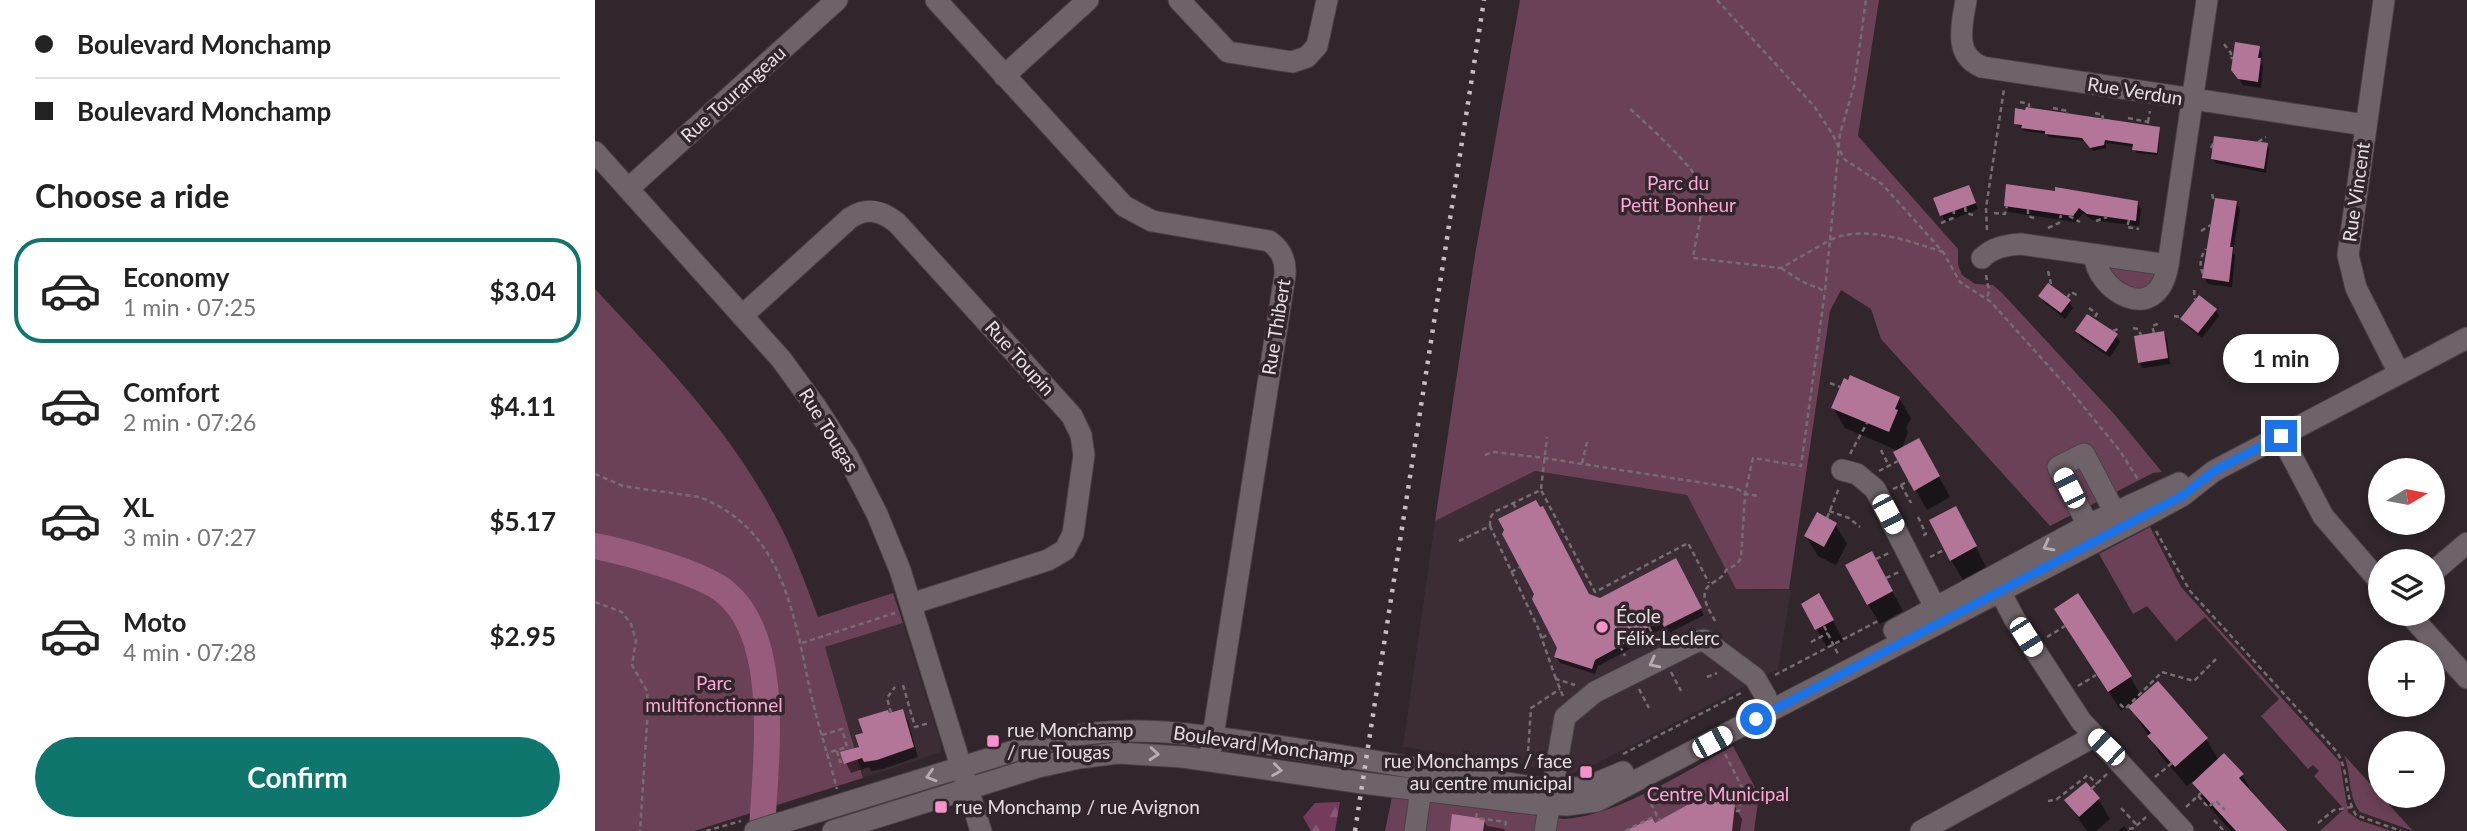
<!DOCTYPE html>
<meta charset="utf-8">
<style>
body{margin:0;font-family:Lato,sans-serif;background:#f6f6f6;color:#222;height:100vh;display:flex;flex-direction:column;font-size:26px;white-space:nowrap}
*{box-sizing:border-box;margin:0}
p{font-size:23px;color:#767676}
.icon{flex:none;width:38px;height:38px;fill:none;stroke:currentColor;stroke-width:2;stroke-linecap:round;stroke-linejoin:round}
.map{position:relative;flex:1;overflow:hidden}
.sheet{display:flex;flex-direction:column;background:#fff;width:595px}
.sheet>*{flex:none}
.guide{display:grid;align-content:center;height:154px;padding:0 35px;background:#fff}
.needle{width:46px;rotate:80deg}
.controls{position:absolute;left:1773px;top:458px;display:grid;gap:14px}
.controls a{display:grid;place-items:center;width:77px;height:77px;border-radius:50%;background:#fff;box-shadow:0 4px 10px #0003;font-size:35px}
.end{position:absolute;width:32px;height:32px;margin:-16px;border:9px solid #1a73e8;background:#fff;box-shadow:0 0 0 4px #fff}
.from{border-radius:50%}
.bubble{position:absolute;height:49px;border-radius:24px;background:#fff;box-shadow:0 4px 10px #0003;font-size:23px;font-weight:700;line-height:49px;text-align:center}
.car{position:absolute;width:21px;height:42px;margin:-21px -10px;border-radius:9px;box-shadow:0 0 5px 2px #0007;background:linear-gradient(#fff 24%,#345 0 40%,#fff 0 76%,#345 0 86%,#fff 0)}
.guide b{display:flex;align-items:center;gap:24px;height:66px;font-size:26px}
.guide b+b{border-top:2px solid #e0e0e0}
.guide i{width:18px;height:18px;background:#222}
ul{padding:0;list-style:none}
li{display:flex;align-items:center;gap:21px;height:105px;margin:0 14px 10px;padding:0 21px;border:4px solid transparent;border-radius:28px}
li div{flex:1}
li b{display:block;font-size:26px}
li em{font-style:normal;font-weight:700}
li.selected{border-color:#0f766e}
li>.icon{width:63px;height:63px;stroke-width:1.5}
h2{padding:0 35px;font-size:32px;line-height:84px}
.button{display:flex;gap:14px;margin-top:auto;padding:14px 35px}
.button a{flex:1;height:80px;border-radius:42px;background:#0f766e;color:#fff;font-size:28px;font-weight:700;line-height:80px;text-align:center}
main{display:flex;flex:1;min-height:0}
.map>svg:first-child{display:block}
.built{fill:#3c2c35}
.green{fill:#6a4157}
.forest{fill:url(#forest-firs)}
.shadow{fill:#0007}
.lines{fill:none;stroke-linecap:round;stroke-linejoin:round}
.river{stroke:#975b7c;stroke-width:26}
.building{fill:#b47698}
.minor-casing{stroke:#494145;stroke-width:23}
.path{stroke:#766d72;stroke-width:2.5;stroke-dasharray:5 3.5;stroke-linecap:butt}
.minor{stroke:#6e6369;stroke-width:21}
.rail{stroke:#c6bfc2;stroke-width:4.5;stroke-dasharray:3.5 7;stroke-linecap:butt}
.oneway{stroke:#b6aeb2}
.route{stroke:#1a73e8;stroke-width:9}
.poi-dot{fill:#f890cb;stroke:#30262b;stroke-width:2.5}
.labels{text-anchor:middle;stroke-width:7;stroke-linejoin:round;paint-order:stroke}
.street-label{font-size:19px;fill:#e6e0e3;stroke:#30262b}
.park-label{font-size:19px;fill:#ffa7d7;stroke:#30262b}
.poi-label{font-size:19px;fill:#e6e0e3;stroke:#30262b;text-anchor:start}
</style>
<main>
<section class="sheet">
<div class="guide">
<b><i class="from"></i>Boulevard Monchamp</b>
<b><i></i>Boulevard Monchamp</b>
</div>
<h2>Choose a ride</h2>
<ul>
<li class="selected"><svg class="icon" aria-label="car" viewBox="0 0 24 24"><path d="M5 17H2v-5l4-1 3-4h7l3 4 3 1v5h-3M9 17h6M6 11h13"/><circle cx="7" cy="17" r="2"/><circle cx="17" cy="17" r="2"/></svg><div><b>Economy</b><p>1 min · 07:25</p></div><em>$3.04</em></li>
<li><svg class="icon" aria-label="car" viewBox="0 0 24 24"><path d="M5 17H2v-5l4-1 3-4h7l3 4 3 1v5h-3M9 17h6M6 11h13"/><circle cx="7" cy="17" r="2"/><circle cx="17" cy="17" r="2"/></svg><div><b>Comfort</b><p>2 min · 07:26</p></div><em>$4.11</em></li>
<li><svg class="icon" aria-label="car" viewBox="0 0 24 24"><path d="M5 17H2v-5l4-1 3-4h7l3 4 3 1v5h-3M9 17h6M6 11h13"/><circle cx="7" cy="17" r="2"/><circle cx="17" cy="17" r="2"/></svg><div><b>XL</b><p>3 min · 07:27</p></div><em>$5.17</em></li>
<li><svg class="icon" aria-label="car" viewBox="0 0 24 24"><path d="M5 17H2v-5l4-1 3-4h7l3 4 3 1v5h-3M9 17h6M6 11h13"/><circle cx="7" cy="17" r="2"/><circle cx="17" cy="17" r="2"/></svg><div><b>Moto</b><p>4 min · 07:28</p></div><em>$2.95</em></li>
</ul>
<div class="button"><a>Confirm</a></div>
</section>
<div class="map">
<svg width="1872" height="831" viewBox="0 0 1872 831">
<defs>
<pattern id="forest-firs" width="22" height="20" patternUnits="userSpaceOnUse" patternTransform="scale(1.75)"><rect width="22" height="20" fill="#743b5c"/><path d="M5 1l3.5 6h-7zM16 11l3.5 6h-7z" fill="#885773"/></pattern>
</defs>
<rect width="100%" height="100%" fill="#30262b"/>
<g class="built">
<polygon points="940,471 1092,495 1141,589 1196,590 1183,669 999,765 977,773 808,747 840,521"/>
<polygon points="308,623 346,744 346,752 268,778 230,647"/>
</g>
<g class="green">
<polygon points="925,0 1284,0 1263,136 1363,249 1363,265 1367,275 1380,284 1398,285 1407,293 1520,415 1567,472 1558,473 1455,526 1286,339 1276,309 1246,290 1235,311 1194,589 1141,589 1092,495 940,471 840,521 879,261"/>
<polygon points="1513,266 1560,272 1554,288 1533,290 1512,270"/>
<path d="M0,289C65,359 134,428 179,514C197,546 210,582 223,617L298,593L308,623L230,647L268,778L99,831H0Z"/>
<polygon points="1555,527 1586,587 1745,762 1753,812 1764,820 1796,831 1725,831 1749,809 1719,776 1724,771 1718,765 1713,769 1666,716 1684,699 1610,617 1581,641 1552,606 1538,614 1504,554"/>
<path d="M1138,746L1164,795L1159,831H790L797,797L969,819C1022,816 1090,771 1138,746Z"/>
<path d="M1749,755L1818,831L1765,812C1753,798 1756,772 1749,755Z"/>
</g>
<polygon class="forest" points="745,802 740,831 716,831 708,817 720,803"/>
<g class="shadow">
<polygon points="1664,48 1667,54 1666,62 1668,66 1666,88 1648,85 1638,69"/>
<polygon points="1420,123 1563,128 1565,132 1563,155 1541,153 1539,147 1511,143 1511,148 1498,151 1491,141 1453,137 1452,134 1430,131"/>
<polygon points="1672,145 1674,149 1671,173 1621,163 1618,159"/>
<polygon points="1377,193 1383,209 1350,222 1347,215"/>
<polygon points="1542,203 1546,209 1544,226 1497,220 1488,213 1481,222 1414,212 1410,206"/>
<polygon points="1641,203 1645,209 1638,252 1640,255 1637,287 1613,284 1609,278"/>
<polygon points="1445,296 1474,302 1478,308 1470,319 1449,302"/>
<polygon points="1621,310 1624,316 1607,338 1591,325 1587,319"/>
<polygon points="1482,331 1521,336 1525,342 1515,357 1486,338"/>
<polygon points="1568,333 1572,339 1575,364 1548,368 1544,362"/>
<polygon points="1304,398 1316,418 1311,428 1313,432 1306,450 1324,441 1355,497 1332,510 1300,453 1304,451 1250,428 1238,408"/>
<polygon points="1240,524 1252,544 1241,565 1223,556 1211,536"/>
<polygon points="1371,529 1391,567 1368,580 1356,560"/>
<polygon points="1080,560 1109,615 1074,633 1071,627 1053,636 1052,640 1003,666 1000,674 965,663 961,657 993,596 1006,599"/>
<polygon points="1287,573 1308,611 1285,624 1273,604"/>
<polygon points="1208,604 1235,616 1249,641 1233,649"/>
<polygon points="1473,629 1535,677 1547,697 1611,739 1624,761 1647,775 1659,795 1690,831 1636,831 1611,803 1598,781 1592,786 1566,756 1534,705 1526,711"/>
<polygon points="308,711 313,721 323,757 288,769 276,771 274,767 256,773 251,763 266,748 270,734 294,715"/>
<polygon points="1503,799 1515,819 1501,831 1492,831 1472,801"/>
<polygon points="1139,805 1147,819 1145,831 1034,831"/>
<polygon points="889,821 892,826 909,829 910,831 857,831"/>
<polygon points="1529,826 1533,831 1523,831"/>
</g>
<g class="lines">
<path class="river" d="M0,546C30,552 108,573 130,592C188,639 170,764 167,831"/>
</g>
<g class="building">
<polygon points="1640,42 1665,46 1663,58 1666,58 1663,82 1643,79 1636,70"/>
<polygon points="1431,107 1565,127 1562,153 1537,150 1538,144 1510,140 1509,145 1495,148 1487,138 1450,134 1450,131 1426,128 1427,125 1419,124 1420,108 1430,110"/>
<polygon points="1619,136 1673,143 1669,169 1616,159"/>
<polygon points="1411,184 1460,191 1460,187 1543,201 1541,221 1492,214 1484,208 1478,216 1409,206"/>
<polygon points="1374,185 1381,203 1345,216 1338,198"/>
<polygon points="1620,198 1642,201 1635,247 1638,247 1634,282 1607,278"/>
<polygon points="1453,283 1476,300 1466,313 1443,296"/>
<polygon points="1604,295 1622,309 1603,333 1585,319"/>
<polygon points="1492,314 1523,334 1511,352 1480,331"/>
<polygon points="1569,331 1573,358 1543,363 1539,336"/>
<polygon points="1255,375 1305,397 1300,409 1303,410 1294,432 1236,408 1249,378 1253,380"/>
<polygon points="1324,438 1345,476 1319,491 1298,452"/>
<polygon points="941,500 945,507 948,506 994,594 1005,598 1081,558 1107,608 1069,627 1066,621 1050,629 1049,633 1000,660 997,669 959,657 962,648 937,599 939,594 907,534 909,530 903,519"/>
<polygon points="1361,506 1382,546 1355,561 1334,520"/>
<polygon points="1222,512 1242,523 1229,547 1209,536"/>
<polygon points="1277,551 1298,591 1272,605 1250,565"/>
<polygon points="1224,593 1239,620 1220,630 1206,604"/>
<polygon points="1483,593 1537,676 1513,692 1459,609"/>
<polygon points="1563,681 1613,738 1580,767 1552,736 1556,733 1533,707"/>
<polygon points="308,709 319,747 282,760 269,762 267,758 249,764 245,752 264,747 260,735 268,733 263,719 293,710 294,713"/>
<polygon points="1629,753 1649,774 1644,778 1692,831 1641,831 1597,783"/>
<polygon points="1491,782 1505,798 1484,817 1469,800"/>
<polygon points="1095,797 1140,804 1137,831 1030,831 1057,818 1060,823 1094,804"/>
<polygon points="857,814 890,819 888,831 855,831"/>
</g>
<g class="lines">
<defs>
<g id="minor">
<path d="M341,0L529,206L557,221L674,241C687,250 691,261 690,275L616,749"/>
<polyline points="584,0 633,52 697,62 712,57 722,46 732,0"/>
<path d="M1371,0C1367,25 1358,55 1387,67L1770,125"/>
<polyline points="1789,0 1753,255 1761,288 1804,373"/>
<polyline points="409,76 493,0"/>
<polyline points="0,152 186,359 221,407 253,457 282,514 305,570 386,831"/>
<polyline points="34,188 242,0"/>
<path d="M1500,255C1499,288 1562,330 1573,265"/>
<path d="M1387,258C1398,247 1412,245 1426,244L1573,265L1612,0"/>
<path d="M147,316L255,218C272,207 286,210 302,223L477,416L486,435L489,455L478,534L470,550L453,560L316,604"/>
<polyline points="1686,436 1728,516 1785,582"/>
<polyline points="1247,470 1262,474 1280,489 1346,619"/>
<polyline points="1493,525 1463,467 1489,454 1520,513"/>
<polyline points="1838,572 1872,543"/>
<polyline points="1399,580 1419,618 1486,721 1588,831"/>
<polyline points="1814,614 1872,678"/>
<polyline points="1299,630 1493,525 1584,483"/>
<path d="M160,831L451,741C534,721 607,735 689,747C779,760 868,777 958,790L992,787L1028,772"/>
<polyline points="238,831 443,767 484,758 523,753 588,757 768,783 940,804 972,805 1002,801 1552,515 1587,496 1619,471 1872,338"/>
<polyline points="820,831 826,789"/>
<polyline points="950,831 970,717 1000,692 1100,642 1109,640 1160,678 1171,697"/>
<polyline points="1326,831 1500,736"/>
</g>
</defs>
<use href="#minor" class="minor-casing"/>
<g class="path">
<polyline points="1122,0 1219,106 1238,135 1249,159 1287,184 1348,252 1365,282 1396,302 1475,390 1525,451 1544,481"/>
<polyline points="1629,44 1636,53 1635,58 1638,58"/>
<polyline points="1425,102 1434,104 1434,107"/>
<polyline points="1458,108 1473,111 1472,114"/>
<path d="M1035,109C1048,120 1104,172 1106,186C1110,208 1101,236 1098,258L1186,268L1235,240L1245,134L1259,86L1271,0"/>
<polyline points="1500,113 1508,115 1507,120"/>
<polyline points="1533,118 1553,122 1553,125"/>
<polyline points="1553,122 1555,111"/>
<polyline points="1663,142 1671,137"/>
<polyline points="1616,148 1619,141"/>
<polyline points="1617,194 1619,201"/>
<polyline points="1370,207 1371,213 1378,215"/>
<polyline points="1433,209 1433,216 1439,218"/>
<polyline points="1399,213 1410,214 1412,206"/>
<polyline points="1474,216 1485,222"/>
<polyline points="1534,220 1532,227 1544,229"/>
<polyline points="1501,221 1512,217"/>
<polyline points="1346,223 1358,218 1359,211"/>
<polyline points="1453,228 1464,223 1466,215"/>
<polyline points="1392,230 1391,208 1409,89"/>
<polyline points="1606,231 1616,225"/>
<path d="M1186,268L1206,281L1230,291L1235,240C1269,224 1314,241 1348,252"/>
<polyline points="1453,271 1456,284"/>
<path d="M1608,274C1604,264 1605,258 1611,249"/>
<polyline points="1391,275 1394,291 1392,298"/>
<polyline points="1599,290 1600,300"/>
<polyline points="1472,298 1476,292 1484,296"/>
<polyline points="1494,308 1502,314 1499,318"/>
<polyline points="1579,316 1586,317"/>
<polyline points="1538,328 1543,329 1546,335"/>
<polyline points="1518,331 1525,328"/>
<polyline points="1559,333 1557,326 1565,323"/>
<polyline points="1235,383 1245,387"/>
<polyline points="1286,450 1294,466"/>
<polyline points="1255,454 1272,423"/>
<polyline points="890,455 899,452 949,458 1141,488 1150,494 1163,496"/>
<polyline points="987,463 992,442"/>
<polyline points="1284,471 1303,461"/>
<path d="M0,474L28,486L104,497C186,528 198,610 214,685C221,720 233,754 242,789"/>
<polyline points="1306,485 1316,503"/>
<polyline points="946,489 952,437"/>
<polyline points="1298,489 1314,481"/>
<polyline points="918,503 922,510"/>
<polyline points="1234,511 1254,518 1265,527"/>
<polyline points="1323,517 1331,534 1325,537"/>
<polyline points="1232,518 1244,488"/>
<polyline points="895,526 895,518 899,512 946,490 1000,592 1093,543 1114,583"/>
<path d="M1561,531L1595,591L1742,752C1755,774 1749,796 1761,815L1806,831"/>
<polyline points="864,541 895,526 943,628 961,679"/>
<polyline points="1335,557 1349,550"/>
<polyline points="1281,559 1294,553"/>
<polyline points="916,572 925,567"/>
<polyline points="1291,578 1304,572"/>
<polyline points="0,602 27,612 36,624 41,640 37,665 52,691 53,708 45,831"/>
<path d="M1120,621C1113,607 1101,592 1119,582C1125,578 1128,577 1131,570L1142,564L1146,558L1150,494L1158,458L1206,466L1230,291"/>
<polyline points="1229,626 1243,654"/>
<polyline points="1054,627 1062,643"/>
<polyline points="1452,637 1470,626"/>
<polyline points="947,638 955,633"/>
<polyline points="1216,642 1233,633"/>
<polyline points="207,643 300,613"/>
<polyline points="1025,646 1030,656"/>
<polyline points="1076,672 1086,691"/>
<polyline points="1180,675 1283,621"/>
<polyline points="1112,677 1122,673"/>
<polyline points="308,685 320,727 334,723"/>
<polyline points="1483,686 1501,675"/>
<polyline points="1044,689 1054,708"/>
<polyline points="968,696 961,679 980,685"/>
<polyline points="1525,704 1530,709 1567,672 1599,681 1621,659"/>
<polyline points="296,713 292,698 300,687"/>
<polyline points="227,735 247,729 252,747 232,753"/>
<polyline points="242,751 245,762 248,761"/>
<polyline points="1028,754 1146,693"/>
<polyline points="1130,754 1147,787 1144,811 1139,811"/>
<polyline points="932,768 936,708 965,689"/>
<polyline points="1560,777 1577,763"/>
<polyline points="1496,789 1512,774"/>
<polyline points="1052,796 1065,821"/>
<polyline points="1603,796 1613,807 1621,801 1630,810"/>
<polyline points="1453,801 1462,799 1493,775 1502,784"/>
<polyline points="1591,807 1606,793"/>
<polyline points="1526,808 1542,825"/>
<polyline points="882,813 881,818 911,822 910,829"/>
<polyline points="1619,820 1629,831"/>
<polyline points="1723,823 1739,810 1757,807"/>
<polyline points="1534,829 1539,828 1551,817"/>
<polyline points="111,831 146,821"/>
<polyline points="1030,831 1062,815"/>
</g>
<use href="#minor" class="minor"/>
<polyline class="rail" points="760,831 889,0"/>
</g>
<defs><path id="oneway-chevron" d="M-2-3.5L2.5 0L-2 3.5" fill="none" stroke-width="1.6" stroke-linecap="round" stroke-linejoin="round" transform="scale(1.75)"/></defs>
<g class="oneway">
<use href="#oneway-chevron" transform="translate(1453 546) rotate(152)"/>
<use href="#oneway-chevron" transform="translate(1059 663) rotate(153)"/>
<use href="#oneway-chevron" transform="translate(559 754) rotate(5)"/>
<use href="#oneway-chevron" transform="translate(682 770) rotate(8)"/>
<use href="#oneway-chevron" transform="translate(336 776) rotate(163)"/>
</g>
<g class="lines">
<polyline class="route" points="1161,719 1552,514 1587,496 1619,471 1686,436"/>
</g>
<g class="poi-dot">
<circle cx="1007" cy="627" r="7"/>
<rect x="391" y="734" width="14" height="14" rx="3.5"/>
<rect x="984" y="765" width="14" height="14" rx="3.5"/>
<rect x="339" y="800" width="14" height="14" rx="3.5"/>
</g>
<g class="labels">
<g class="street-label">
<text transform="translate(1540 91) rotate(9)" y="7">Rue Verdun</text>
<text transform="translate(138 94) rotate(-42)" y="7">Rue Tourangeau</text>
<text transform="translate(1761 192) rotate(-82)" y="7">Rue Vincent</text>
<text transform="translate(681 327) rotate(-81)" y="7">Rue Thibert</text>
<text transform="translate(425 358) rotate(48)" y="7">Rue Toupin</text>
<text transform="translate(234 430) rotate(58)" y="7">Rue Tougas</text>
<text transform="translate(669 745) rotate(8)" y="7">Boulevard Monchamp</text>
</g>
<g class="park-label">
<text x="1083" y="190">Parc du<tspan x="1083" dy="22">Petit Bonheur</tspan></text>
<text x="119" y="690">Parc<tspan x="119" dy="22">multifonctionnel</tspan></text>
<text x="1123" y="801">Centre Municipal</text>
</g>
<g class="poi-label">
<text x="1021" y="623">École<tspan x="1021" dy="22">Félix-Leclerc</tspan></text>
<text x="412" y="737">rue Monchamp<tspan x="412" dy="22">/ rue Tougas</tspan></text>
<text x="977" y="768" text-anchor="end">rue Monchamps / face<tspan x="977" dy="22">au centre municipal</tspan></text>
<text x="360" y="814">rue Monchamp / rue Avignon</text>
</g>
</g>
</svg>
<div class="controls">
<a><svg class="needle" viewBox="-14 -14 28 28"><path d="M0-13l5 13h-10z" fill="#e53935"/><path d="M0 13l5-13h-10z" fill="#767676"/></svg></a>
<a><svg class="icon" aria-label="layers" viewBox="0 0 24 24"><path d="M12 4l9 5-9 5-9-5zM3 14l9 5 9-5"/></svg></a>
<a>+</a>
<a>−</a>
</div>
<i class="end from" style="left:1161px;top:719px"></i>
<i class="end" style="left:1686px;top:436px"></i>
<div class="bubble" style="left:1628px;top:334px;width:116px">1 min</div>
<i class="car" style="left:1474px;top:488px;rotate:333deg"></i>
<i class="car" style="left:1293px;top:514px;rotate:152deg"></i>
<i class="car" style="left:1431px;top:637px;rotate:148deg"></i>
<i class="car" style="left:1117px;top:742px;rotate:62deg"></i>
<i class="car" style="left:1511px;top:747px;rotate:314deg"></i>
</div>
</main>
